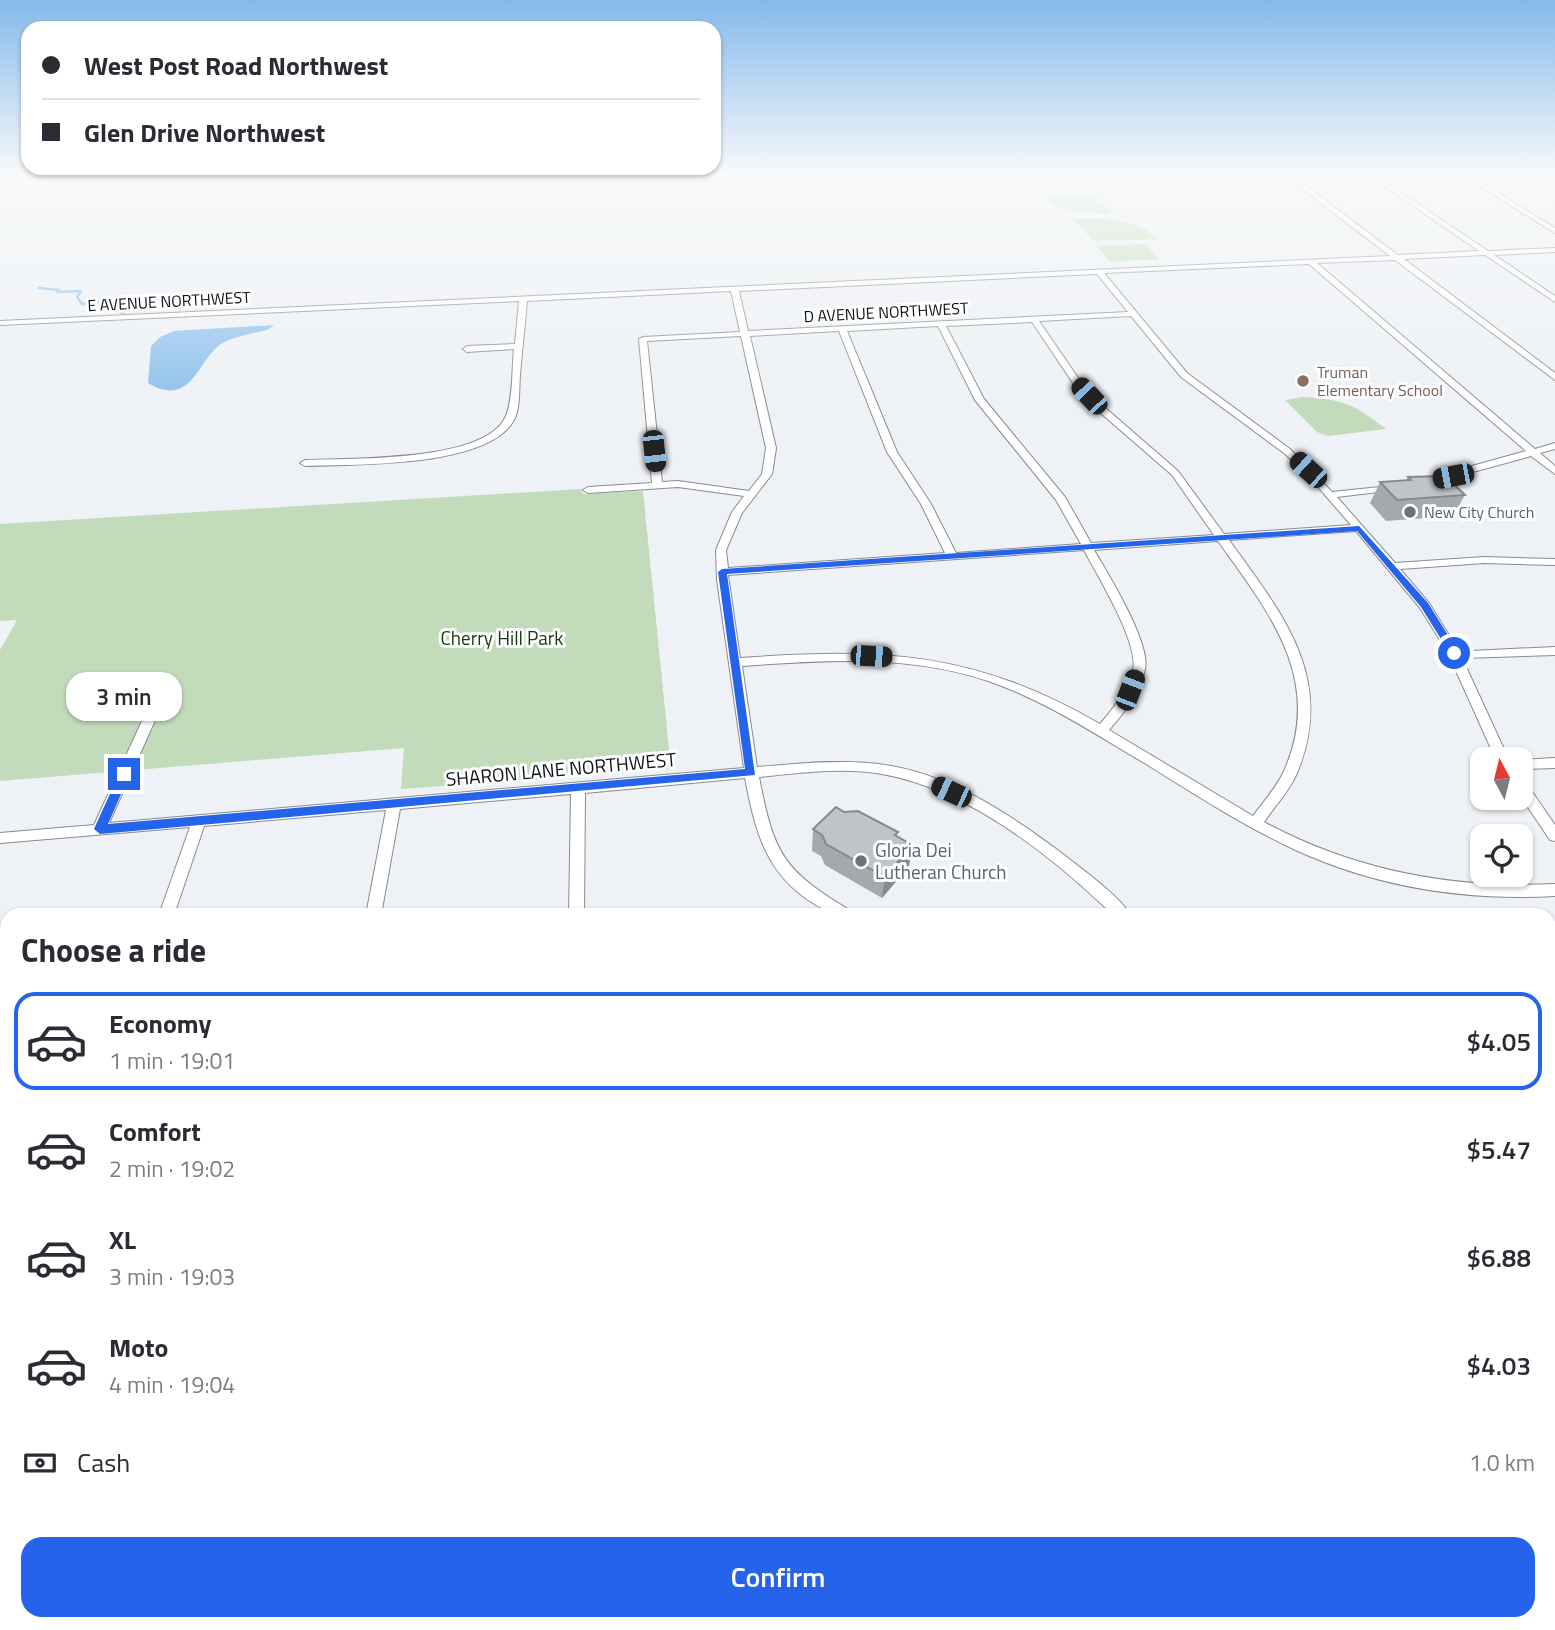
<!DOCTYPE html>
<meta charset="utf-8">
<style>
body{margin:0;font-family:"Titillium Web",sans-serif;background:#f2f2f3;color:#2b2b33;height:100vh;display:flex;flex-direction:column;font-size:26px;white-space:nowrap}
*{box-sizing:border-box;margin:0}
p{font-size:23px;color:#7c7c81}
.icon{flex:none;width:38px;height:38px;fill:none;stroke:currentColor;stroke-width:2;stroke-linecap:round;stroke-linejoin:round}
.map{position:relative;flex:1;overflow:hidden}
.sheet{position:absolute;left:0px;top:908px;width:1556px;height:723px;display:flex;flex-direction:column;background:#fff;border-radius:21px 21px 0 0;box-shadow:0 2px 5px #0004}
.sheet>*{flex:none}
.top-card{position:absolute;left:21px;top:21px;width:700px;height:154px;border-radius:21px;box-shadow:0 2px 5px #0004;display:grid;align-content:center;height:154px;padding:0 21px;background:#fff}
.needle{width:46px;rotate:353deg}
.buttons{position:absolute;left:1470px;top:747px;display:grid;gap:14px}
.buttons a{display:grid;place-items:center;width:63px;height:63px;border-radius:14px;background:#fff;box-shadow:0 2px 5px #0004;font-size:35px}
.end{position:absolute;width:32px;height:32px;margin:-16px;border:9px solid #2563eb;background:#fff;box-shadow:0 0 0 4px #fff}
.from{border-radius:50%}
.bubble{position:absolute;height:49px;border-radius:21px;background:#fff;box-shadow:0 2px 5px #0004;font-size:23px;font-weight:600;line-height:49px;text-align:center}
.car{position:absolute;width:21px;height:42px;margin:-21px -10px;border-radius:9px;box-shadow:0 0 5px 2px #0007;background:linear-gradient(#222 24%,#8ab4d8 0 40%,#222 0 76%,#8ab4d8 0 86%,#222 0)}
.top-card b{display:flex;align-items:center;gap:24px;height:66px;font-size:26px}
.top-card b+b{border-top:2px solid #e1e1e2}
.top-card i{width:18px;height:18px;background:#2b2b33}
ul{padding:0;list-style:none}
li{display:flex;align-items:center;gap:21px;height:98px;margin:0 14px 10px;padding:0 7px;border:4px solid transparent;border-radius:21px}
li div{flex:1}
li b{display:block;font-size:26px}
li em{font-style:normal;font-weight:600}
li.current{border-color:#2563eb}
li>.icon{width:63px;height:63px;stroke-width:1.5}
h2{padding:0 21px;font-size:32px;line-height:84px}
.pay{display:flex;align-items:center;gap:18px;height:77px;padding:0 21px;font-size:26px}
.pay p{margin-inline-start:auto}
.cta{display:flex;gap:14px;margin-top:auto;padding:14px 21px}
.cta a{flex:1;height:80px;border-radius:21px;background:#2563eb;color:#fff;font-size:28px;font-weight:600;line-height:80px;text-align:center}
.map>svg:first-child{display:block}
.green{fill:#c2dcbb}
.water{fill:#90c1ed}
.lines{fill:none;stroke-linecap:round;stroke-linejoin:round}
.stream-far1{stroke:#90c1ed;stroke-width:2.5}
.stream{stroke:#90c1ed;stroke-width:6}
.minor-casing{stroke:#888c8f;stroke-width:2}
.minor{fill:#fff;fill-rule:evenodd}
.wall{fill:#a6a9ab}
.shaded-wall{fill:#87898b}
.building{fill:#c1c4c7;stroke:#87898b;stroke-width:2}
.route{fill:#2563eb}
.education-dot{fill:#8d6e63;stroke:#fdfeff;stroke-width:2.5}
.worship-dot{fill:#6b7280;stroke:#fdfeff;stroke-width:2.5}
.labels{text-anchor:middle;stroke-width:6;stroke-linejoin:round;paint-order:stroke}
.far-street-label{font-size:16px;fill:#101112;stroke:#fdfeff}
.far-education-label{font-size:16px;fill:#785e54;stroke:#fdfeff;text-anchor:start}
.far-worship-label{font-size:16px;fill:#5b616d;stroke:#fdfeff;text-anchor:start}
.park-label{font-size:19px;fill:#163b07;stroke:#fdfeff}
.street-label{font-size:19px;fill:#101112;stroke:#fdfeff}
.worship-label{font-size:19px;fill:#5b616d;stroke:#fdfeff;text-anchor:start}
</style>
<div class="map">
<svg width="1555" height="1630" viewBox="0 0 1555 1630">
<rect width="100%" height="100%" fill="#eef1f5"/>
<g class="green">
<path d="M1090,195L1096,196L1113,213C1092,213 1060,216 1047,196Z"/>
<path d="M1074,219C1102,218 1136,217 1156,239L1097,241L1092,240Z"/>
<polygon points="1145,244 1159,259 1110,262 1097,246"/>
<path d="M1303,397C1344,399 1354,405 1386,429L1328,436L1317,432L1285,400Z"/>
<polygon points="581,489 583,494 643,491 671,769 401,789 404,748 0,781 0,650 17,620 0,621 0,524"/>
<polygon points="836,1624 1383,1624 1385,1630 795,1630"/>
</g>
<path class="water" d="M274,325L269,329C254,334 235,336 221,344C197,360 192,409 148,383L151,346L160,337L174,331Z"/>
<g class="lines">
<polyline class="stream-far1" points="39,288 59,290 57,292 81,291 77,297 82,304 101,302 124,314"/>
<polyline class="stream" points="1325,1624 1325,1630"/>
<defs>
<g id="minor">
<path d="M1282,173H1289L1297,179L1398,255L1479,251L1365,173H1372L1488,251L1555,248V252L1494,255L1555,296V302L1485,255L1404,259L1555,373V380L1395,260L1317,263L1535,449L1555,443V449L1540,453L1555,466V474L1531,456L1433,483H1425V479L1526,451L1309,264L1104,273L1187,373L1290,449L1332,492L1399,485L1400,487L1395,490L1337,497L1395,563L1484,557L1555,559V565L1484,563L1400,569L1429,603L1458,650L1470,651L1555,647V655L1462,658L1509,760H1496L1448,653L1420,608L1356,531L1229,540C1281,612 1337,678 1297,773C1290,790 1275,806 1264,822C1355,871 1453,889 1555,884V896C1461,901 1368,886 1283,844C1236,821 1191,792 1146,764C1095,734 1044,700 988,681C908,654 824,660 742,666L757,767C797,764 839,759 879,764C950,773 1013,816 1068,858C1083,870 1123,899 1130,915H1113C1052,856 968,789 882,774C842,767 799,773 759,777C774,855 783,870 851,911L853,915C834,915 829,913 813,903C765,873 755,830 745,778L585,793L584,915H569L571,794L400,809L381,915H366L386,810L204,826L174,915H159L190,827L0,843V833L94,825L161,680L167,676L173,680L109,823L744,768L717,580L716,550L732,512L744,496L678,487L588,493L583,490L588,487L652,483L639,339L643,337L740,332L731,291L527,301C525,326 522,350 520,375C519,387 520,400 517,412C503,469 352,464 305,466L300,463L305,460C349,458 492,463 507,413C513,396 512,368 514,349L467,352L463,349L467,346L515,344L519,301L0,325V321L1390,256L1293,182L1249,184L1246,182L1288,178ZM1097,274L1128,312L748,331L739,291ZM1131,316L1181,377L1284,453L1305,472L1351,525L1224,534L1178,471L1102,405L1081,382L1039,321ZM1032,322L1075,386L1096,409L1172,475L1214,535L1091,543L1065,497L984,399L946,326ZM938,326L975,400L1056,500L1081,544L956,553L931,504L897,452L847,331ZM839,331L887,452L921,504L945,553L728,568L726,550L742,513L772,474L776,448L750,336ZM741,336L766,448L762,474L749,491L678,481L662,482L647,341ZM1218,541C1268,611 1325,680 1284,771C1277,787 1263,802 1253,816L1109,730C1124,713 1140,692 1145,669C1151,643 1108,574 1094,550ZM1084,550C1097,575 1139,643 1133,669C1128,690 1114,708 1100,724C973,651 883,648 740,658L728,575Z"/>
<polygon points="1555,175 1555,179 1479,181 1555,228 1555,233 1471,181 1483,176"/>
<polygon points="1555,758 1555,768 1521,769 1520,760"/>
<polygon points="1521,782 1526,783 1555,825 1555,841 1550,840 1521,797"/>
<polygon points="1549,1068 1555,1069 1555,1085 1549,1084"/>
<polygon points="1555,1330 1555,1350 1549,1351 1549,1331"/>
<polygon points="7,1381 7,1416 0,1419 0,1383"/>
<polygon points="1549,1614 1552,1616 1555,1630 1534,1630 1532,1624 1549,1624"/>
<polygon points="191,1624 215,1624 212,1630 188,1630"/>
<polygon points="509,1624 533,1624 531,1630 507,1630"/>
</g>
</defs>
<use href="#minor" class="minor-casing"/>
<use href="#minor" class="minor"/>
</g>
<g class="wall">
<polygon points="1408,477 1465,495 1453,516 1386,521 1370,503 1380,482 1406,480"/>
<polygon points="844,812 912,845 909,866 882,898 825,865 821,856 812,851 813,829"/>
</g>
<polygon class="shaded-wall" points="912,845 909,866 882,898 885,877"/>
<g class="building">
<polygon points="1445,476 1465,495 1397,500 1380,482 1411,480 1408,477"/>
<polygon points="836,807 844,812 858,811 898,832 895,835 912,845 885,877 826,844 822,835 813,829"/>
</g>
<linearGradient id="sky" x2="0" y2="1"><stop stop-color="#85b9ea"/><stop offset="0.43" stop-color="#f7f9fa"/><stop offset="1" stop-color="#f7f9fa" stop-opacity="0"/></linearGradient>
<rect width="1555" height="401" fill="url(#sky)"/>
<polygon class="route" points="1359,526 1428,603 1459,653 1458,655 1451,655 1421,607 1357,531 727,574 755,775 100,834 94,829 119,774 124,770 130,774 108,824 745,769 718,572 722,569"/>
<circle class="education-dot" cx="1303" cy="381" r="7"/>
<g class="worship-dot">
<circle cx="1410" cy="512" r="7"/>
<circle cx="861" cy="861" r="7"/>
</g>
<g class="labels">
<g class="far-street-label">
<text transform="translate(169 301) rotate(-3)" y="6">E AVENUE NORTHWEST</text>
<text transform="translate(886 312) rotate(-3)" y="6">D AVENUE NORTHWEST</text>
</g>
<g class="far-education-label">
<text x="1317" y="378">Truman<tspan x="1317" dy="18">Elementary School</tspan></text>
</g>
<g class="far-worship-label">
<text x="1424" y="518">New City Church</text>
</g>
<g class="park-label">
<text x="502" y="645">Cherry Hill Park</text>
</g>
<g class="street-label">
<text transform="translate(561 769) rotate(-5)" y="7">SHARON LANE NORTHWEST</text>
</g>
<g class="worship-label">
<text x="875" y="857">Gloria Dei<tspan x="875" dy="22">Lutheran Church</tspan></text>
</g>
</g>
</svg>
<div class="buttons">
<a><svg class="needle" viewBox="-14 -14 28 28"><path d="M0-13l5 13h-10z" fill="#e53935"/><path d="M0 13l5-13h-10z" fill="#7c7c81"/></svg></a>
<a><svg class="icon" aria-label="locate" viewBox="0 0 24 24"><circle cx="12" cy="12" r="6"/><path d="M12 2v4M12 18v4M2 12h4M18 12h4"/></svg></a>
</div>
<i class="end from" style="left:1454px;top:653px"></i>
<i class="end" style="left:124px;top:774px"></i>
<div class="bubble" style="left:66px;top:672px;width:116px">3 min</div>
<i class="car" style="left:1089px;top:396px;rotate:317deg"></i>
<i class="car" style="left:654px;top:451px;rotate:174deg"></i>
<i class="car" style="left:1308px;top:470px;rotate:312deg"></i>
<i class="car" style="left:1453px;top:476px;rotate:259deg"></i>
<i class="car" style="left:871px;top:656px;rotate:93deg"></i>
<i class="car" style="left:1130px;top:690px;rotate:21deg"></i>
<i class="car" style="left:951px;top:792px;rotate:295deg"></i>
<div class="top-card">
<b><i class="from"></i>West Post Road Northwest</b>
<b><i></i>Glen Drive Northwest</b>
</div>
<section class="sheet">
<h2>Choose a ride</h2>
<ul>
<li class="current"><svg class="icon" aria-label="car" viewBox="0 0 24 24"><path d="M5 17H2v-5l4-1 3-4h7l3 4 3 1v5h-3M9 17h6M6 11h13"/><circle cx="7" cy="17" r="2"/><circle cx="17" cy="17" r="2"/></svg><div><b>Economy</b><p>1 min · 19:01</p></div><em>$4.05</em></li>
<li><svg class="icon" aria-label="car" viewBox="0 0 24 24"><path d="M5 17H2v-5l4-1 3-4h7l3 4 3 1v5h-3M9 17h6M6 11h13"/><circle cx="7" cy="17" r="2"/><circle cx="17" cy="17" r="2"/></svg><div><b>Comfort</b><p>2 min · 19:02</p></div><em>$5.47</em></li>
<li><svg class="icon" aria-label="car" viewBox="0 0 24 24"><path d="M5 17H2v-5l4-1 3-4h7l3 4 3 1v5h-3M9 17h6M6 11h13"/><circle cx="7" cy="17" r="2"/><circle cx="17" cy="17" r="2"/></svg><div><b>XL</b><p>3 min · 19:03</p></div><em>$6.88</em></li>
<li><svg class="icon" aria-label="car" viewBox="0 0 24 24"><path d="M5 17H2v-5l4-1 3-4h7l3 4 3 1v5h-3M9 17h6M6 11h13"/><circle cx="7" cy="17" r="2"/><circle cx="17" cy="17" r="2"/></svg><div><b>Moto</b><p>4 min · 19:04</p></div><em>$4.03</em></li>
</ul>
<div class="pay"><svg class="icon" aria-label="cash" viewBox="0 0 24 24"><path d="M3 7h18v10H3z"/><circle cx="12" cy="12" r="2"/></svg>Cash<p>1.0 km</p></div>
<div class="cta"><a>Confirm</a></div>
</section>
</div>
